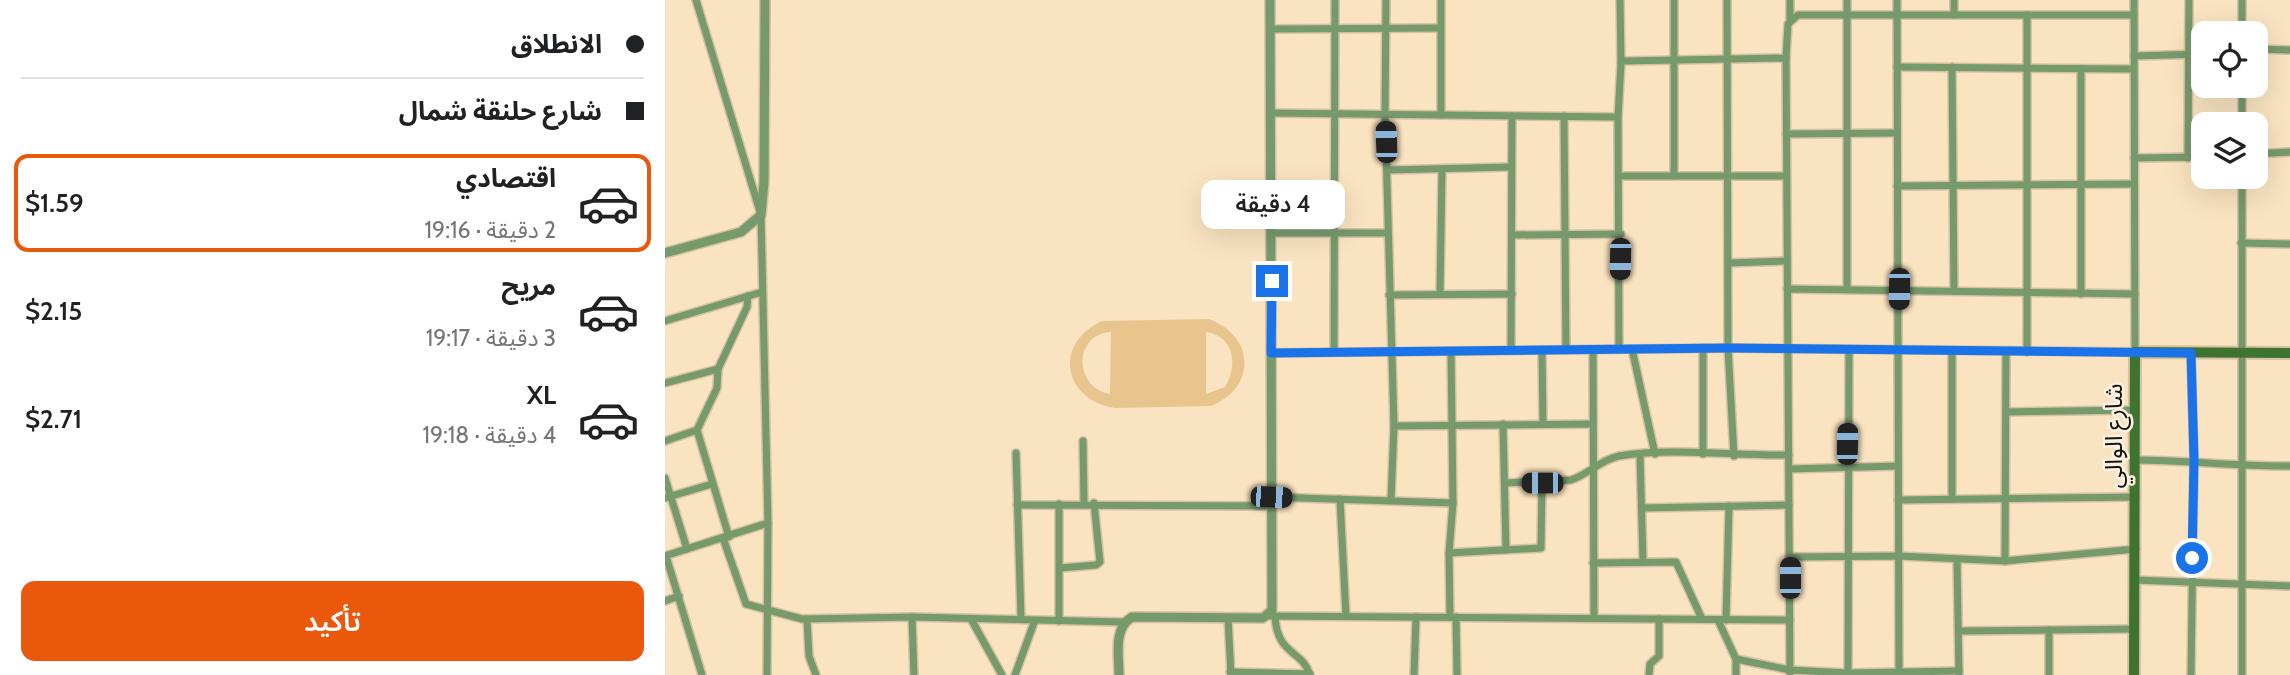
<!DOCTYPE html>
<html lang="ar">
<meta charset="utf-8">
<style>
body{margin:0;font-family:Cabin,"Noto Sans Arabic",sans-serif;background:#f6f6f6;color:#202124;direction:rtl;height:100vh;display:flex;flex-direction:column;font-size:26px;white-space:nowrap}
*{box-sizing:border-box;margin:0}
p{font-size:23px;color:#757577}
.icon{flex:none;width:38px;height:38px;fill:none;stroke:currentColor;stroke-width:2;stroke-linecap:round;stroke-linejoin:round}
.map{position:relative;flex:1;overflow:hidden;direction:ltr}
.details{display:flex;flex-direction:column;background:#fff;width:665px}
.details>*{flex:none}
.hud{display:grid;align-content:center;height:154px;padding:0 21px;background:#fff}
.tools{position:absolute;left:1526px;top:21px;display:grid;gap:14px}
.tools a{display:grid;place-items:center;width:77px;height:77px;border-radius:14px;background:#fff;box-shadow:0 7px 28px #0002;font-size:35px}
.end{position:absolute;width:32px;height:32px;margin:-16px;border:9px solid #1a73e8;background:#fff;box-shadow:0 0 0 4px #fff}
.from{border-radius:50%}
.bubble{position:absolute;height:49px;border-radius:14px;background:#fff;box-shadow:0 7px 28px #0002;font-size:23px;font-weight:600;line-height:49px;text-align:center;direction:rtl}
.car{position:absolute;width:21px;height:42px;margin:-21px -10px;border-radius:9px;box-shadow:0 0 5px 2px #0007;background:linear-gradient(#222 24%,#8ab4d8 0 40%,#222 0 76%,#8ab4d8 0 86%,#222 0)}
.hud b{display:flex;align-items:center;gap:24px;height:66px;font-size:26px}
.hud b+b{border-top:2px solid #e0e0e0}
.hud i{width:18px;height:18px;background:#202124}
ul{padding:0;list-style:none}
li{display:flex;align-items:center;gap:21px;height:98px;margin:0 14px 10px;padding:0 7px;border:4px solid transparent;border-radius:14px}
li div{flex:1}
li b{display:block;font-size:26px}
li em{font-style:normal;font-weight:600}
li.active{border-color:#ea580c}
li>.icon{width:63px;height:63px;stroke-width:1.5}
.button{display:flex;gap:14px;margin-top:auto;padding:14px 21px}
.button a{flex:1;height:80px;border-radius:14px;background:#ea580c;color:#fff;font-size:28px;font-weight:600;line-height:80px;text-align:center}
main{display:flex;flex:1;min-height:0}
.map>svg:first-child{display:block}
.pitch{fill:#e8c58d;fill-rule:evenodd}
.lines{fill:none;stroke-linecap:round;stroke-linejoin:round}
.minor-casing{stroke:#d5c2a2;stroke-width:10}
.tertiary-casing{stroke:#d5c2a2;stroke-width:12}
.secondary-casing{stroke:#d5c2a2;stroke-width:14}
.minor{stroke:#779a6d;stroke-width:7}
.tertiary{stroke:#779a6d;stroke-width:9}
.secondary{stroke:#3f7430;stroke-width:10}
.route{stroke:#1a73e8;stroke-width:9}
.labels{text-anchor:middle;stroke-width:5;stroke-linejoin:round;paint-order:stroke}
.street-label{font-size:24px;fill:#1a1306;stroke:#fbf2e5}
</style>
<main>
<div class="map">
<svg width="1625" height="675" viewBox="0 0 1625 675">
<rect width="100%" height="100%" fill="#f9e3c0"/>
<path class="pitch" d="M544,319C590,336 592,388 546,406L450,408C399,400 387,344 437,321ZM445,332H446L445,394C410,388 407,336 445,332ZM541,332C570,336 573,366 560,387L541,394Z"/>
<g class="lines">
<defs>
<g id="minor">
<polyline points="31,0 96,215 103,523 102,675"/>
<polyline points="721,0 720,115 729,426 726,500"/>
<polyline points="776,0 776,115"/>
<polyline points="955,0 956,63"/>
<polyline points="1062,0 1063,348 1069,456"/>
<polyline points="1125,0 1125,19"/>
<polyline points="1182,0 1182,289"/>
<polyline points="1232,0 1234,675"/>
<polyline points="1289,0 1289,15"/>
<polyline points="605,29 775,28"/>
<polyline points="1577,33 1577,0"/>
<polyline points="1591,49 1625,50"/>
<polyline points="1469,56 1538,54"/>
<polyline points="1121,58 1125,675"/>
<polyline points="1232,67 1469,69"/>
<polyline points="1287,67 1289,291"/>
<polyline points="1416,69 1416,294"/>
<polyline points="1577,86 1577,124"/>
<polyline points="606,113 953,117 956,63 959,61 1121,58 1123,24 1133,15 1469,15"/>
<polyline points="899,116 901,350"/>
<polyline points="953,117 954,349"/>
<polyline points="1121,134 1232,133"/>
<polyline points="1591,154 1625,152"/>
<polyline points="1469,158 1538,157"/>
<polyline points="1523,158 1524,0"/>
<polyline points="722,170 846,167"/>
<polyline points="954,176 1121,176"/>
<polyline points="1009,176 1009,0"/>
<polyline points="1577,177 1577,675"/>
<polyline points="1232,186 1469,184"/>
<polyline points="607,233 722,233"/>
<polyline points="847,235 956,234"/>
<polyline points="1576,243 1625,244"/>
<polyline points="1063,263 1122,261"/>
<polyline points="1122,289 1470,294"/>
<polyline points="775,294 777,170"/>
<polyline points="724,295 847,294"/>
<polyline points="0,321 97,292"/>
<polyline points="967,349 990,454"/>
<polyline points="846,350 847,116"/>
<polyline points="877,350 878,424"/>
<polyline points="928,350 929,617"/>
<polyline points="1287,351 1287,499"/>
<polyline points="669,352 670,0"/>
<polyline points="1362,352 1362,15"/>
<polyline points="606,353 1063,348 1470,352 1469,0"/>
<polyline points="1526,353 1529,460 1526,675"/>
<polyline points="0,383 53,369"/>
<polyline points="1341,412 1471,410"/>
<polyline points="838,424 841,550"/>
<polyline points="729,426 927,424"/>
<polyline points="0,441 32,430"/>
<polyline points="418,441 419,503"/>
<polyline points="351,453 356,619"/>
<polyline points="1038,454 1038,348"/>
<polyline points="975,455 978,561"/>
<path d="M1471,460C1523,460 1573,467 1625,466"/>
<polyline points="1124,469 1233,466"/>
<polyline points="0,478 22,549"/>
<path d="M840,483L906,480C924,474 935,460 954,456C1009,447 1068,456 1124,455"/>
<polyline points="606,497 788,503"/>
<polyline points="0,498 47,484"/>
<polyline points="675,499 681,616"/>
<polyline points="1233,500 1471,497"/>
<polyline points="352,505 606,506"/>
<polyline points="977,508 1124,505"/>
<polyline points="64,537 32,430 52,388 53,369 82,307 83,296"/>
<polyline points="58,538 81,604 137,619 247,617 458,622"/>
<polyline points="784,553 876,548 877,483"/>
<polyline points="0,556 103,523"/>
<polyline points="1,556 37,675"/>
<polyline points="1125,557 1234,556 1340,561 1471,549"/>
<polyline points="1292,560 1294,674"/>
<polyline points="1340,561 1341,352"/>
<polyline points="928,563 1011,562 1037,619"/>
<polyline points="395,568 431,565 435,562 429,503"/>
<polyline points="1470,580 1625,586"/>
<polyline points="0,601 14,596"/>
<polyline points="604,616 1125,620"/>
<path d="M610,616C612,656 637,649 645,675"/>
<polyline points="247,617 249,675"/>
<polyline points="785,617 784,553 788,503 786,351"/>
<polyline points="791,617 792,675"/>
<polyline points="563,618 566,675"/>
<polyline points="142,619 144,656 151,675"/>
<polyline points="306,619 337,675"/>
<polyline points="1053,620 1071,659 1071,675"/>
<polyline points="1061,620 1064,506"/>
<polyline points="394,621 394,504"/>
<polyline points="1294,631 1470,629"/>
<polyline points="1071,659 1125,670 1183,673 1294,671"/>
<polyline points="565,672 645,674"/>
<polyline points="350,675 370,620"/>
<polyline points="749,675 751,617"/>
<polyline points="984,675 985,664 994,656 994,619"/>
<polyline points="1183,675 1184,350"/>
<polyline points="1384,675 1384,630"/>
</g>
<g id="tertiary">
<polyline points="0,253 76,232 96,215 99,182 100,0"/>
<path d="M454,675C454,656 448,628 467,617L598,618L607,610L605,0"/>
</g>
<polyline id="secondary" points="1469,675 1470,352 1625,353"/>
</defs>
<use href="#minor" class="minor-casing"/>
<use href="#tertiary" class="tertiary-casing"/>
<use href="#secondary" class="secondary-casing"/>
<use href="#minor" class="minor"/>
<use href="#tertiary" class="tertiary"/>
<use href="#secondary" class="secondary"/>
</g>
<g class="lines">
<polyline class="route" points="607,281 606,353 1063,348 1526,353 1529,460 1527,558"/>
</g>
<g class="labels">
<g class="street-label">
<text transform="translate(1449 436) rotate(-90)" y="8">شارع الوالي</text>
</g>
</g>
</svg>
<div class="tools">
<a><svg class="icon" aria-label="locate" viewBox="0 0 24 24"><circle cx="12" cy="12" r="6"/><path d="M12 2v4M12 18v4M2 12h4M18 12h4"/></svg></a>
<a><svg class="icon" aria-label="layers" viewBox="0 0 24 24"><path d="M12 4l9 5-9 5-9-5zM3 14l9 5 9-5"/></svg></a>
</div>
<i class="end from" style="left:1527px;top:558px"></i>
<i class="end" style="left:607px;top:281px"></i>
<div class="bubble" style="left:536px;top:180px;width:144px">4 دقيقة</div>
<i class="car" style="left:721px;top:142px;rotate:358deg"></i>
<i class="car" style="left:955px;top:259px;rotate:181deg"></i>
<i class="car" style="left:1234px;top:289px;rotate:181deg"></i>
<i class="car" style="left:1182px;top:444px;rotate:1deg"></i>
<i class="car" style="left:877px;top:483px;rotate:270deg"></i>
<i class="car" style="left:606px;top:497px;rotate:92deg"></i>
<i class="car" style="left:1125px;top:578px;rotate:0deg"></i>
</div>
<section class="details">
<div class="hud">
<b><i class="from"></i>الانطلاق</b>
<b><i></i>شارع حلنقة شمال</b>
</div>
<ul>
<li class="active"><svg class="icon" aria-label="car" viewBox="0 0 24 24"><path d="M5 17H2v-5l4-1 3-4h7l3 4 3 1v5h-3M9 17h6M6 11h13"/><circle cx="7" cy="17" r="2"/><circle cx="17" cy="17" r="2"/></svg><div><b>اقتصادي</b><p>2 دقيقة · 19:16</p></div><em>$1.59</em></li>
<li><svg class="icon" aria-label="car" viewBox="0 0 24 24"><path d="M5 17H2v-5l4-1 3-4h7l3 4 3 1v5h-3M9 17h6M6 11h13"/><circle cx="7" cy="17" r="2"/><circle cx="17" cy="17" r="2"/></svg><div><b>مريح</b><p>3 دقيقة · 19:17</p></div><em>$2.15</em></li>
<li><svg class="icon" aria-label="car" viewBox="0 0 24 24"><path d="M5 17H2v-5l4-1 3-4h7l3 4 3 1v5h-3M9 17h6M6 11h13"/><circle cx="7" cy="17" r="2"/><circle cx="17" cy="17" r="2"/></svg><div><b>XL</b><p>4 دقيقة · 19:18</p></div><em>$2.71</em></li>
</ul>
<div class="button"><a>تأكيد</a></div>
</section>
</main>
